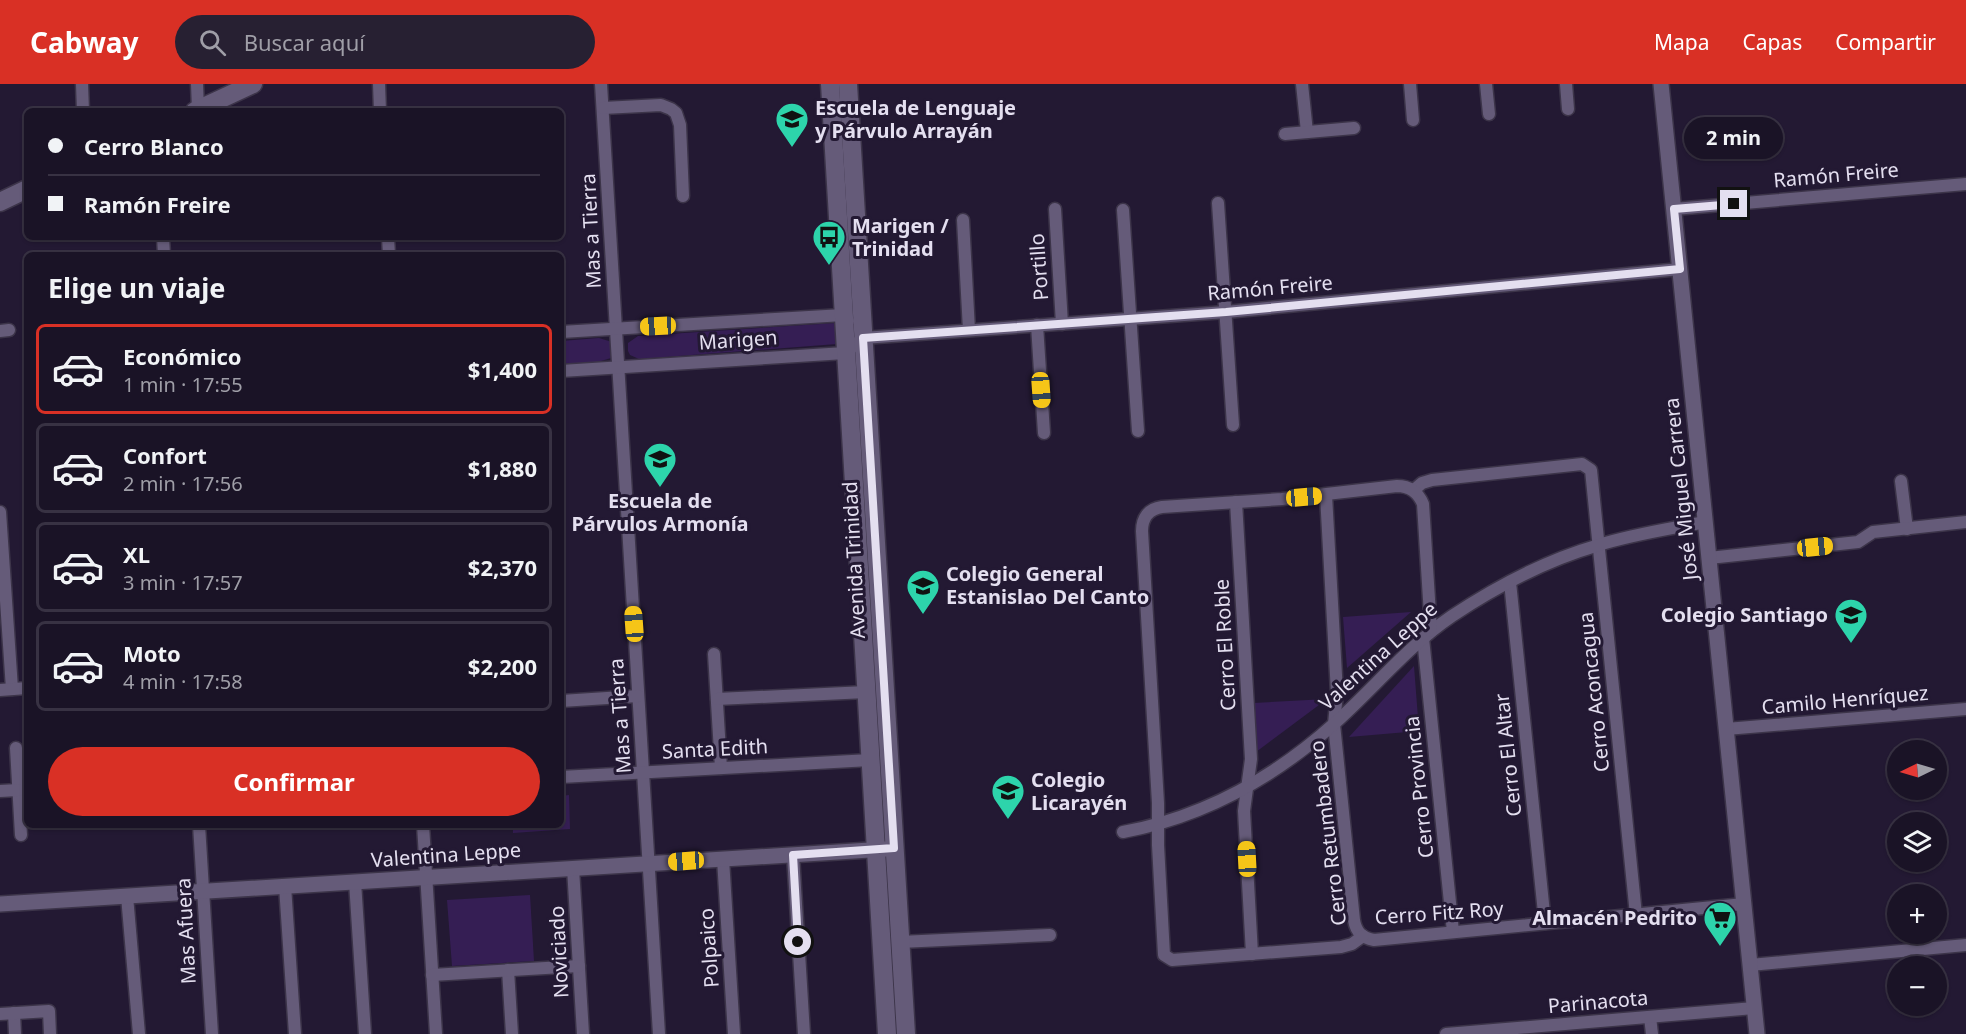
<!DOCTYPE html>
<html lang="es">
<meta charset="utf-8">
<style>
body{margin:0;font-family:"Noto Sans",sans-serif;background:#272032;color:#f1f3f6;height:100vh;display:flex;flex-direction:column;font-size:22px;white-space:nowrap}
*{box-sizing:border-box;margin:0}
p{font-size:20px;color:#9f9ea7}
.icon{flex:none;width:33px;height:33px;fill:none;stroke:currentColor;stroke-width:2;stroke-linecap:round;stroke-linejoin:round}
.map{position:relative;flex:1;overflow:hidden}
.details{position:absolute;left:24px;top:168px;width:540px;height:576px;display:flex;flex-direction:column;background:#1a1326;border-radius:9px;box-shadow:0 2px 4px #0004,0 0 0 2px #383243}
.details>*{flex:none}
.top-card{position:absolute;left:24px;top:24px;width:540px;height:132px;border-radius:9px;box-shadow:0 2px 4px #0004,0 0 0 2px #383243;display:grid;align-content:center;height:132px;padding:0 24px;background:#1a1326}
.needle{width:39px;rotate:265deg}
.fabs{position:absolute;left:1887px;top:656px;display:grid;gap:12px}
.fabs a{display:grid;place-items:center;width:60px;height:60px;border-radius:50%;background:#1a1326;box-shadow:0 2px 4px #0004,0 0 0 2px #383243;font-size:30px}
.end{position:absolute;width:27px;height:27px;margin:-14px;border:8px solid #e4dff0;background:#111;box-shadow:0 0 0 3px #111}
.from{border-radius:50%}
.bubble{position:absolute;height:42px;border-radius:21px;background:#1a1326;box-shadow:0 2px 4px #0004,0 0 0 2px #383243;font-size:20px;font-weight:700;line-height:42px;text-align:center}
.car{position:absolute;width:18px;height:36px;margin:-18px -9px;border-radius:8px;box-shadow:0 0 4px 2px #0007;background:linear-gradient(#f5c518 24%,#345 0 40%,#f5c518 0 76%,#345 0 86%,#f5c518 0)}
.top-card b{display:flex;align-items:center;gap:21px;height:57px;font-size:22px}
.top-card b+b{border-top:2px solid #383243}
.top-card i{width:15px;height:15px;background:#f1f3f6}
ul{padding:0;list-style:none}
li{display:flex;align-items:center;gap:18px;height:90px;margin:0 12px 9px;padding:0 12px;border:3px solid #383243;border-radius:9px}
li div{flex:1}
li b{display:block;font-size:22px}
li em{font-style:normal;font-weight:700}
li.active{border-color:#d93025}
li>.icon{width:54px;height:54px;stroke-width:1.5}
h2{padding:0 24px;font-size:27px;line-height:72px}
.cta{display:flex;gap:12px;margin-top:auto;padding:12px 24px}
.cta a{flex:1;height:69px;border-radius:36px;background:#d93025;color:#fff;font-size:24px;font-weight:700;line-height:69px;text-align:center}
header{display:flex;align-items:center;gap:36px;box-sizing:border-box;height:84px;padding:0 30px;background:#d93025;color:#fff}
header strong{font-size:28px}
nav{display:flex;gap:33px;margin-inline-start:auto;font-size:21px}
.search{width:420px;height:54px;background:#272032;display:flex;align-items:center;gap:15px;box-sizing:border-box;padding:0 21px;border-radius:33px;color:#9f9ea7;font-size:22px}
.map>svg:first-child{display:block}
.green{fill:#351e54}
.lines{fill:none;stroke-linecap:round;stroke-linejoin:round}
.minor-casing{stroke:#3c3449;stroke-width:15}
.tertiary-casing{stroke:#3c3449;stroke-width:18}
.secondary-casing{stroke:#3c3449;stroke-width:21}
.minor{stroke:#655b79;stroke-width:12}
.tertiary{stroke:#655b79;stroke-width:15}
.secondary{stroke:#655b79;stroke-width:18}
.route{stroke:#e4dff0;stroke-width:8}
.labels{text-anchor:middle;stroke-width:6;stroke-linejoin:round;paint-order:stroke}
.poi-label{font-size:20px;font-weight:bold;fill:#e4dff0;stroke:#231933;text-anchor:start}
.street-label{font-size:20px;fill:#e4dff0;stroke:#231933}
</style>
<header>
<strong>Cabway</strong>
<div class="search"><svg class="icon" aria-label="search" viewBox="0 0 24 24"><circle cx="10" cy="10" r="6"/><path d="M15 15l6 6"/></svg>Buscar aquí</div>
<nav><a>Mapa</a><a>Capas</a><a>Compartir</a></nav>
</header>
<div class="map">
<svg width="1966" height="950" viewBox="0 0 1966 950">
<rect width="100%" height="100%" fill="#231933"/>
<g class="green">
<polygon points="836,239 837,260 639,275 630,271 628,267 628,259 638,252"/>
<polygon points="599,254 612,258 613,270 611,274 598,278 561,280 561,257"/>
<polygon points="1411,528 1347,584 1343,533"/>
<polygon points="1414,582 1419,647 1349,653"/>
<polygon points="1327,615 1256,668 1254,619"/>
<polygon points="569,711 570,745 513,749 513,741 561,741 561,712"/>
<polygon points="530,811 534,877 452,882 447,816"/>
</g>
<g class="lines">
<defs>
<g id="minor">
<polyline points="82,0 83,27"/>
<polyline points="197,0 198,25"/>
<polyline points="379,0 380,27"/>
<polyline points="601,0 659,950"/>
<polyline points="1302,0 1307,48"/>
<polyline points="1410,0 1413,36"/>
<polyline points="1486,0 1489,30"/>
<polyline points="1566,0 1568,25"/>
<polyline points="603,24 661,21 671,25 676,29 680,41 683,112"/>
<polyline points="1285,50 1354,44"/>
<polyline points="1218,119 1233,341"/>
<polyline points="1055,125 1062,240"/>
<polyline points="1674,125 1966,100"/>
<polyline points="1123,126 1138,347"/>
<polyline points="963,136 969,246"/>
<polyline points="163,153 164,171"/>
<polyline points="388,153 389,171"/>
<polyline points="1037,241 1044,349"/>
<polyline points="0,247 9,246"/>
<polyline points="561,248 843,231 848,237"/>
<polyline points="561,287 845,269 863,254 1226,228 1680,185"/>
<polyline points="1901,397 1907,445"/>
<polyline points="1414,406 1422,399 1432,396 1582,380 1591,386 1636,831"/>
<path d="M1326,411L1337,609L1334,640L1354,836C1356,848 1362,854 1374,856L1744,820"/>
<polyline points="1236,418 1251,675 1244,727 1252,870"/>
<polyline points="0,428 12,605"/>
<polyline points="1709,474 1858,458 1873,448 1966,438"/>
<polyline points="1510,498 1545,839"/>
<polyline points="1423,554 1453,848"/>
<polyline points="714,570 721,684"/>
<polyline points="0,606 27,604"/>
<polyline points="717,615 866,608"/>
<polyline points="561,617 638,612"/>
<polyline points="1726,645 1966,625"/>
<polyline points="16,664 21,751"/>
<polyline points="561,693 870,676"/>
<polyline points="0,707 18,706"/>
<polyline points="199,741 212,950"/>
<polyline points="423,741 436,950"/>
<path d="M1123,748C1203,733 1275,693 1335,639C1374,604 1408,562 1452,532C1497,502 1547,476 1599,461C1634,450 1670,445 1705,438"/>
<polyline points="793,771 804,950"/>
<polyline points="723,775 734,950"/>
<polyline points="573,784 583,950"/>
<polyline points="355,798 365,950"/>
<polyline points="285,802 295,950"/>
<polyline points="127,812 139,950"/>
<path d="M1363,852L1352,860L1341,863L1172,876L1164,871L1158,761V719L1142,447C1142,434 1148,425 1162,423L1282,415L1397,402C1410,402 1418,408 1423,420L1431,547"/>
<polyline points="900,858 1050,851"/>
<polyline points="1750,881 1966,861"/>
<polyline points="508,886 512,950"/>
<polyline points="432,891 579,882"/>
<polyline points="14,929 15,950"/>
<polyline points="0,930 49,927 50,950"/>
<polyline points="1650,933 1652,950"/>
<polyline points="1446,950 1754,924"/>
</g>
<g id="tertiary">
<polyline points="1661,0 1757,950"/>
<polyline points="0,820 886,765"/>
</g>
<g id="secondary">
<polyline points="830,0 887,950"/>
<polyline points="848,0 906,950"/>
<polyline points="195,27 253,0"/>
<polyline points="0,118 27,105"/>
</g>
</defs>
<use href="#minor" class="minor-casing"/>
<use href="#tertiary" class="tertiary-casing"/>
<use href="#secondary" class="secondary-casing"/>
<use href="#minor" class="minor"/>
<use href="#tertiary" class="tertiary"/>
<use href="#secondary" class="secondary"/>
</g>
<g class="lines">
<polyline class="route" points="798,858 793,771 894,764 863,254 1226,228 1680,185 1674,125 1734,120"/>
</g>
<defs>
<symbol id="school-pin" viewBox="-11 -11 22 30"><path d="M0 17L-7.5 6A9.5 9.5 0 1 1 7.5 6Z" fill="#2dd4ab" stroke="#231933"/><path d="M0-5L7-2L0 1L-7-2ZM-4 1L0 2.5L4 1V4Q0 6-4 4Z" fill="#111"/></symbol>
<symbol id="bus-pin" viewBox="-11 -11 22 30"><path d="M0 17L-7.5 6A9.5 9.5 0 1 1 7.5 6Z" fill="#2dd4ab" stroke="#231933"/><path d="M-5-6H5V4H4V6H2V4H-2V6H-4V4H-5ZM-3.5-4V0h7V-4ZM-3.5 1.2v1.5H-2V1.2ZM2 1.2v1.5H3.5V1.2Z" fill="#111"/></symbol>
<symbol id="supermarket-pin" viewBox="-11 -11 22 30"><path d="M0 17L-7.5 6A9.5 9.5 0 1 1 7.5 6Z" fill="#2dd4ab" stroke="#231933"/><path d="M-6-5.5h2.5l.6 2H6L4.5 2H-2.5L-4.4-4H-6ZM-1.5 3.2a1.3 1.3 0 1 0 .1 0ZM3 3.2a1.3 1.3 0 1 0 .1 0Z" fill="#111"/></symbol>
</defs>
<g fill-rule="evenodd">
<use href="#school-pin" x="773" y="16" width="38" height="52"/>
<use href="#bus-pin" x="810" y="134" width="38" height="52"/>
<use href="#school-pin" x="641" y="356" width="38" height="52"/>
<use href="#school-pin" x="904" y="483" width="38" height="52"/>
<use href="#school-pin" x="1832" y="512" width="38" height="52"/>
<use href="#school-pin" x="989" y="688" width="38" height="52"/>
<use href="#supermarket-pin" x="1701" y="815" width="38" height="52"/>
</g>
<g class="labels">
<g class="poi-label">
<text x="815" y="31">Escuela de Lenguaje<tspan x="815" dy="23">y Párvulo Arrayán</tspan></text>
<text x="852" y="149">Marigen /<tspan x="852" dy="23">Trinidad</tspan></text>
<text x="660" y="424" text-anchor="middle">Escuela de<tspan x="660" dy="23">Párvulos Armonía</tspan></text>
<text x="946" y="497">Colegio General<tspan x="946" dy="23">Estanislao Del Canto</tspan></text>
<text x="1828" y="538" text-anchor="end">Colegio Santiago</text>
<text x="1031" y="703">Colegio<tspan x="1031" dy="23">Licarayén</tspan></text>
<text x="1697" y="841" text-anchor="end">Almacén Pedrito</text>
</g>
<g class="street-label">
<text transform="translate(1836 91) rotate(-5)" y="7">Ramón Freire</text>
<text transform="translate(591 147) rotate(-93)" y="7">Mas a Tierra</text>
<text transform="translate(1039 183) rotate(-94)" y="7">Portillo</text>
<text transform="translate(1270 204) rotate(-5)" y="7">Ramón Freire</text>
<text transform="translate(738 256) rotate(-4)" y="7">Marigen</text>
<text transform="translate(1681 405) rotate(-96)" y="7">José Miguel Carrera</text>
<text transform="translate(854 476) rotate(-93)" y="7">Avenida Trinidad</text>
<text transform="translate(1225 561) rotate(-93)" y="7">Cerro El Roble</text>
<text transform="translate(1378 572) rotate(-42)" y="7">Valentina Leppe</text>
<text transform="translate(1594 608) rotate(-96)" y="7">Cerro Aconcagua</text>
<text transform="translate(1845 616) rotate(-5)" y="7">Camilo Henríquez</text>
<text transform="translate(620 632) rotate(-94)" y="7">Mas a Tierra</text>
<text transform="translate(715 665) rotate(-3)" y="7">Santa Edith</text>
<text transform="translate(1508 671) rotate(-96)" y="7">Cerro El Altar</text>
<text transform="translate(1419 703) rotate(-96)" y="7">Cerro Provincia</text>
<text transform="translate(1328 749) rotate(-97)" y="7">Cerro Retumbadero</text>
<text transform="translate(446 771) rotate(-4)" y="7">Valentina Leppe</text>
<text transform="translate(1439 829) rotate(-4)" y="7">Cerro Fitz Roy</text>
<text transform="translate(186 847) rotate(-93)" y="7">Mas Afuera</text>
<text transform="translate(709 864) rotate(-94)" y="7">Polpaico</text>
<text transform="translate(559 868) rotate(-93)" y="7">Noviciado</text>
<text transform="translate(1598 918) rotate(-5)" y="7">Parinacota</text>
</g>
</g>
</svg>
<div class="fabs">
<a><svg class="needle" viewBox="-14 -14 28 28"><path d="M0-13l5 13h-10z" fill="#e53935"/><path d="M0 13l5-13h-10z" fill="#9f9ea7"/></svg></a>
<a><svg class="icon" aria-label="layers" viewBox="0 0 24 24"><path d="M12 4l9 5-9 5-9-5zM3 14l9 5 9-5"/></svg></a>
<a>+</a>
<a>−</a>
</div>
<i class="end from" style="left:798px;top:858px"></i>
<i class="end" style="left:1734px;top:120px"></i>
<div class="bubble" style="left:1684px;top:33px;width:99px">2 min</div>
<i class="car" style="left:658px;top:242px;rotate:267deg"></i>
<i class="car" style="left:1041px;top:306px;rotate:176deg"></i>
<i class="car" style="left:1304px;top:413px;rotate:85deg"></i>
<i class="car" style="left:1815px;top:463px;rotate:84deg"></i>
<i class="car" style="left:634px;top:540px;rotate:356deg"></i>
<i class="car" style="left:1247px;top:775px;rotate:357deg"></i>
<i class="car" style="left:686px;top:777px;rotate:266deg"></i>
<div class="top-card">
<b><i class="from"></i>Cerro Blanco</b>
<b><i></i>Ramón Freire</b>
</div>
<section class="details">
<h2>Elige un viaje</h2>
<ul>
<li class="active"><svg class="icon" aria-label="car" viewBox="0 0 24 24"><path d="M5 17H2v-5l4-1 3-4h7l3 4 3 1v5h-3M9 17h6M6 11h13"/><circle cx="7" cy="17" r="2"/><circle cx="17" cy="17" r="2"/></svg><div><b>Económico</b><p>1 min · 17:55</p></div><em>$1,400</em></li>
<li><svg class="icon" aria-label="car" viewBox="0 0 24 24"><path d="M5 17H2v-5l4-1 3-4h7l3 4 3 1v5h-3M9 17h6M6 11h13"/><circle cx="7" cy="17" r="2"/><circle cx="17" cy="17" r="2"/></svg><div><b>Confort</b><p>2 min · 17:56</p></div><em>$1,880</em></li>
<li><svg class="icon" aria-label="car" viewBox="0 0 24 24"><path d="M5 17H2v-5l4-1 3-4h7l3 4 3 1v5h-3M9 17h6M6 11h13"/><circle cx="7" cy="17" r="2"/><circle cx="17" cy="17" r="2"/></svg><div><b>XL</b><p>3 min · 17:57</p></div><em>$2,370</em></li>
<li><svg class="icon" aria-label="car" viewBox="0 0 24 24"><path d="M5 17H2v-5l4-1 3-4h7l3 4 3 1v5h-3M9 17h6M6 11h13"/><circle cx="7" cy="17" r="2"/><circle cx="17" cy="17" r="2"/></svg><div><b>Moto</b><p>4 min · 17:58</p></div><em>$2,200</em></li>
</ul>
<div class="cta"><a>Confirmar</a></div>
</section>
</div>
